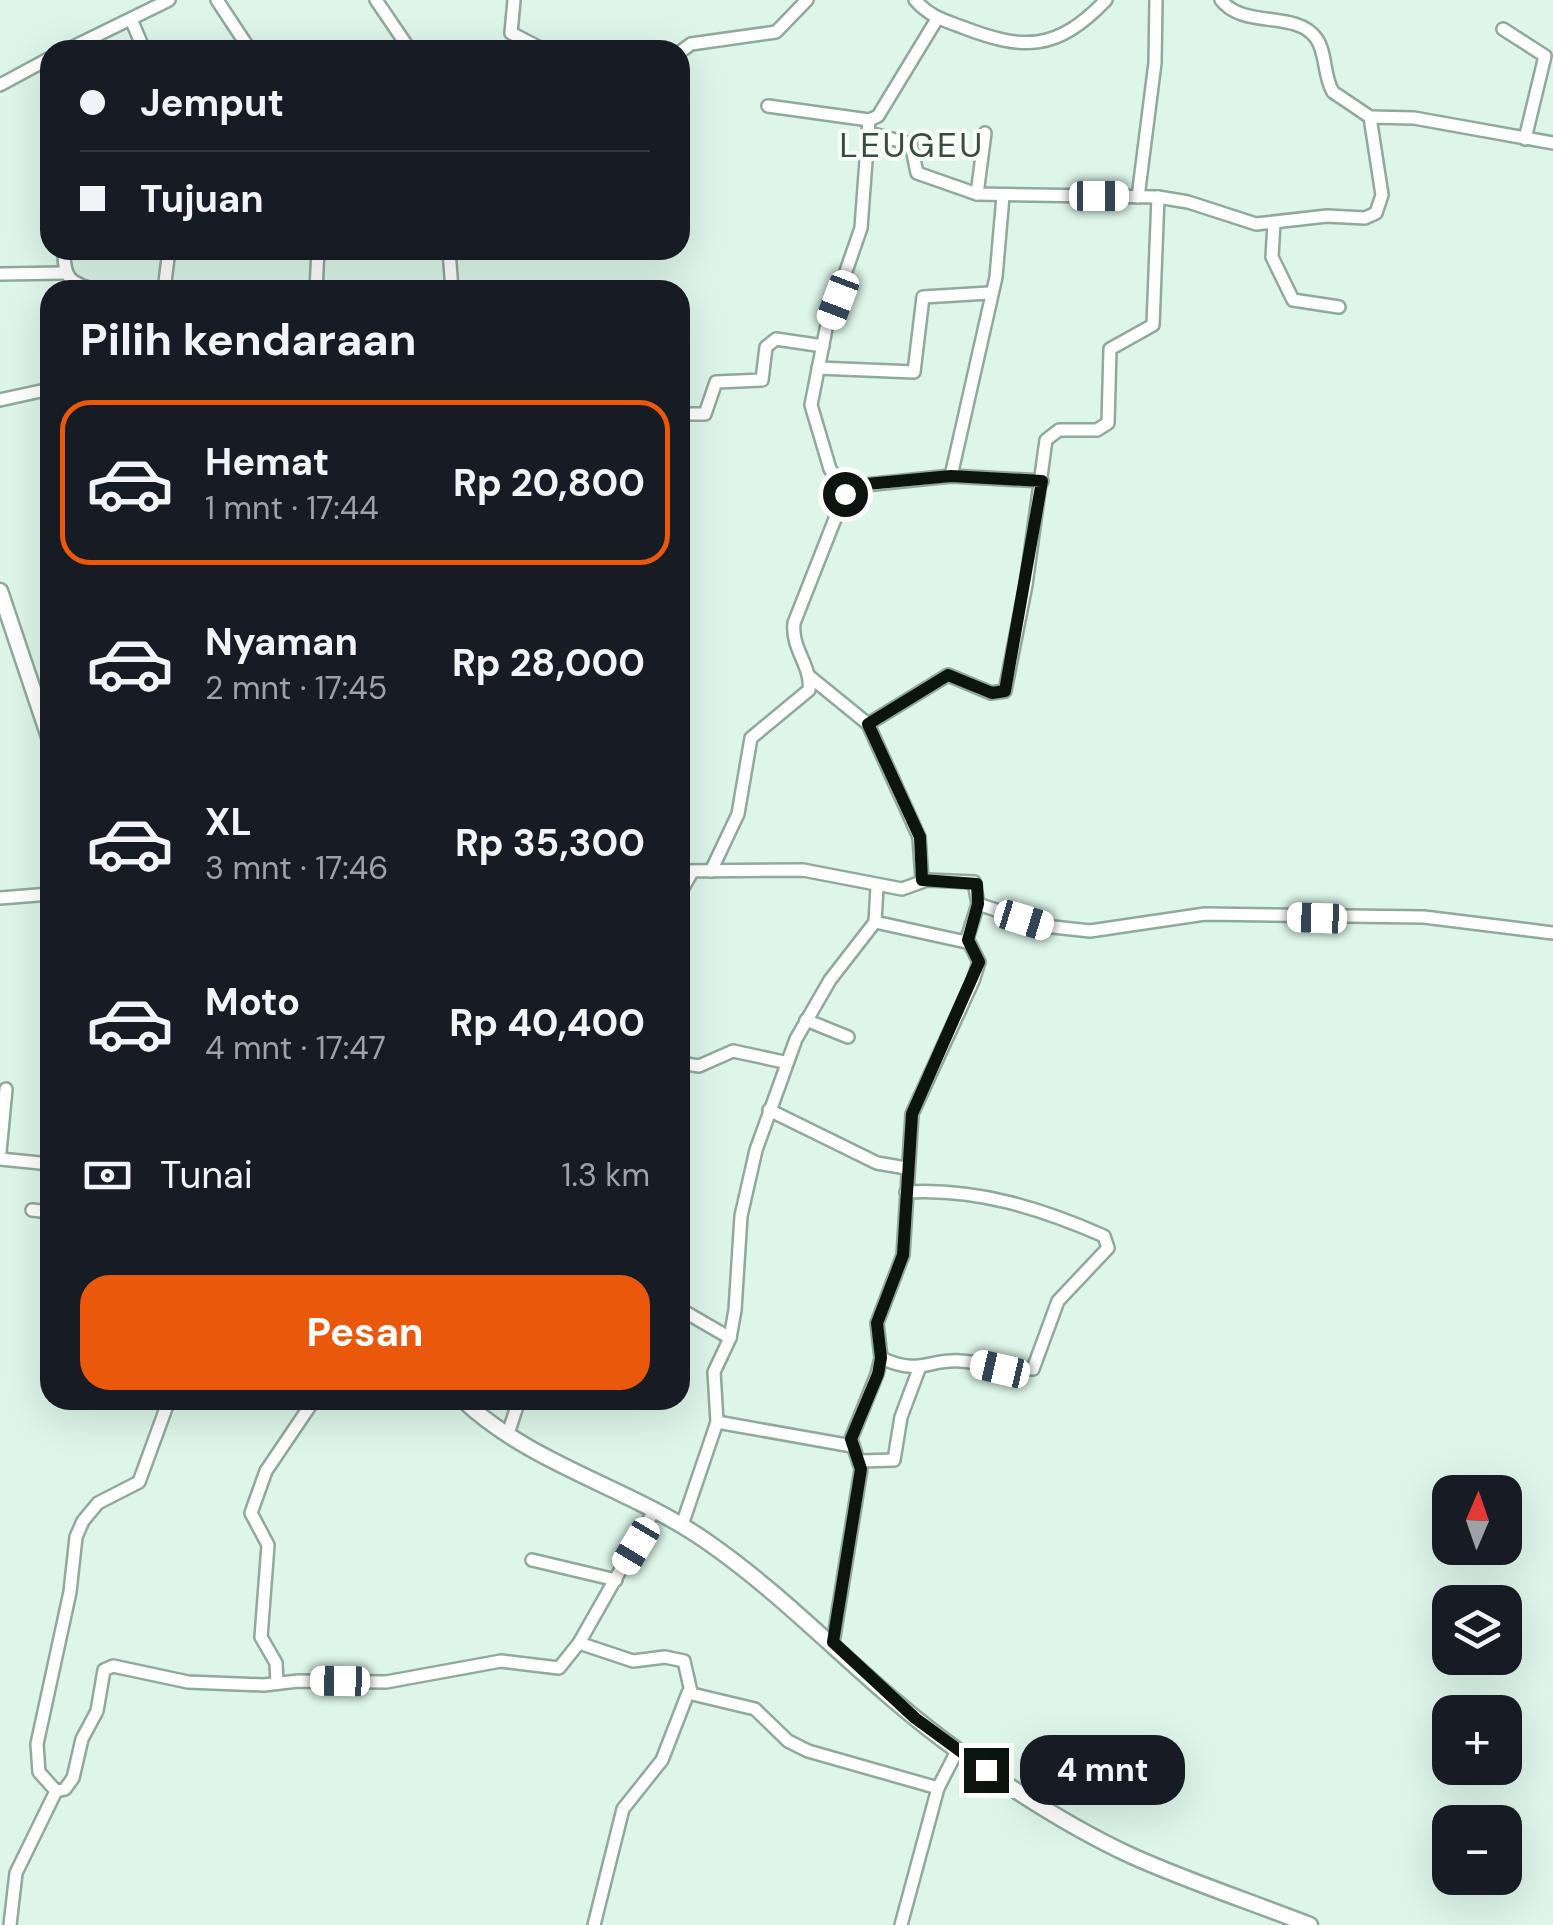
<!DOCTYPE html>
<html lang="id">
<meta charset="utf-8">
<style>
body{margin:0;font-family:"DM Sans",sans-serif;background:#242831;color:#f1f3f6;height:100vh;display:flex;flex-direction:column;font-size:38px;white-space:nowrap}
*{box-sizing:border-box;margin:0}
p{font-size:32px;color:#9ea1a6}
.icon{flex:none;width:55px;height:55px;fill:none;stroke:currentColor;stroke-width:2;stroke-linecap:round;stroke-linejoin:round}
.map{position:relative;flex:1;overflow:hidden}
.panel{position:absolute;left:40px;top:280px;width:650px;height:1130px;display:flex;flex-direction:column;background:#171b24;border-radius:30px;box-shadow:0 10px 40px #0002}
.panel>*{flex:none}
.top-card{position:absolute;left:40px;top:40px;width:650px;height:220px;border-radius:30px;box-shadow:0 10px 40px #0002;display:grid;align-content:center;height:220px;padding:0 40px;background:#171b24}
.needle{width:65px;rotate:2deg}
.tools{position:absolute;left:1432px;top:1475px;display:grid;gap:20px}
.tools a{display:grid;place-items:center;width:90px;height:90px;border-radius:20px;background:#171b24;box-shadow:0 10px 40px #0002;font-size:50px}
.end{position:absolute;width:45px;height:45px;margin:-22px;border:12px solid #0b140f;background:#fff;box-shadow:0 0 0 5px #fff}
.from{border-radius:50%}
.bubble{position:absolute;height:70px;border-radius:30px;background:#171b24;box-shadow:0 10px 40px #0002;font-size:32px;font-weight:700;line-height:70px;text-align:center}
.car{position:absolute;width:30px;height:60px;margin:-30px -15px;border-radius:12px;box-shadow:0 0 8px 2px #0007;background:linear-gradient(#fff 24%,#345 0 40%,#fff 0 76%,#345 0 86%,#fff 0)}
.top-card b{display:flex;align-items:center;gap:35px;height:95px;font-size:38px}
.top-card b+b{border-top:2px solid #363941}
.top-card i{width:25px;height:25px;background:#f1f3f6}
ul{padding:0;list-style:none}
li{display:flex;align-items:center;gap:30px;height:165px;margin:0 20px 15px;padding:0 20px;border:5px solid transparent;border-radius:30px}
li div{flex:1}
li b{display:block;font-size:38px}
li em{font-style:normal;font-weight:700}
li.on{border-color:#ea580c}
li>.icon{width:90px;height:90px;stroke-width:1.5}
h2{padding:0 40px;font-size:45px;line-height:120px}
.pay{display:flex;align-items:center;gap:25px;height:110px;padding:0 40px;font-size:38px}
.pay p{margin-inline-start:auto}
.action{display:flex;gap:20px;margin-top:auto;padding:20px 40px}
.action a{flex:1;height:115px;border-radius:30px;background:#ea580c;color:#fff;font-size:40px;font-weight:700;line-height:115px;text-align:center}
.map>svg:first-child{display:block}
.lines{fill:none;stroke-linecap:round;stroke-linejoin:round}
.minor-casing{stroke:#90a99c;stroke-width:16}
.tertiary-casing{stroke:#90a99c;stroke-width:19}
.minor{stroke:#fff;stroke-width:11}
.tertiary{stroke:#fff;stroke-width:14}
.route{stroke:#0b140f;stroke-width:12}
.labels{text-anchor:middle;stroke-width:8;stroke-linejoin:round;paint-order:stroke}
.quarter-label{font-size:35px;letter-spacing:2.5px;fill:#364b41;stroke:#f9fefb}
</style>
<div class="map">
<svg width="1553" height="1925" viewBox="0 0 1553 1925">
<rect width="100%" height="100%" fill="#ddf6e9"/>
<g class="lines">
<defs>
<g id="minor">
<polyline points="217,0 250,50"/>
<polyline points="376,0 410,50"/>
<polyline points="514,0 511,33 544,50"/>
<path d="M915,0C929,16 943,20 962,27C1024,51 1057,51 1106,0"/>
<path d="M1221,0C1243,29 1296,10 1316,38C1327,53 1323,76 1333,92L1370,117"/>
<polyline points="131,19 144,50"/>
<polyline points="1503,29 1545,56 1525,139"/>
<polyline points="67,50 169,0"/>
<polyline points="680,52 691,44 776,32 807,0"/>
<polyline points="0,85 50,58"/>
<polyline points="768,106 869,120 878,116 937,19"/>
<polyline points="869,133 911,144 917,173 977,194 1158,197 1188,202 1256,224 1327,216 1365,218 1376,213 1382,195 1370,117 1414,118 1553,143"/>
<polyline points="977,194 985,133"/>
<polyline points="1138,197 1155,63 1156,0"/>
<polyline points="1274,223 1272,257 1293,300 1339,307"/>
<path d="M64,250C64,278 69,283 96,290"/>
<polyline points="449,250 452,290"/>
<polyline points="0,274 64,273"/>
<polyline points="164,290 169,250"/>
<polyline points="316,290 318,250"/>
<polyline points="818,368 914,372 923,297 989,293"/>
<polyline points="0,400 50,389"/>
<polyline points="680,414 705,414 716,382 762,380 766,347 776,339 823,346"/>
<polyline points="951,476 996,277 1003,196"/>
<polyline points="846,487 951,476 1042,481"/>
<polyline points="809,676 868,724 919,837 922,880"/>
<polyline points="868,724 948,675 991,693 1005,691 1026,585 1046,440 1059,430 1097,430 1108,423 1110,349 1153,325 1158,197"/>
<polyline points="680,871 803,870 902,889 927,880 974,882 978,904 1044,926 1090,931 1205,914 1424,917 1553,933"/>
<path d="M711,871L738,814L751,738L809,690C812,666 791,649 794,623L846,491L830,469L811,405L826,329L861,228L869,120"/>
<polyline points="680,893 692,872"/>
<polyline points="0,898 50,894"/>
<polyline points="875,922 966,942 978,904"/>
<polyline points="806,1020 848,1037"/>
<polyline points="680,1063 699,1066 733,1051 784,1062"/>
<polyline points="769,1110 877,1163 906,1168"/>
<polyline points="0,1152 6,1089"/>
<polyline points="0,1159 50,1164"/>
<polyline points="32,1210 50,1212"/>
<polyline points="680,1279 680,1286"/>
<polyline points="680,1309 730,1338"/>
<path d="M881,1358C921,1376 927,1359 960,1361C985,1362 1008,1370 1033,1369L1058,1301L1108,1248L1104,1236C1040,1208 976,1188 906,1192"/>
<polyline points="717,1422 852,1446"/>
<polyline points="508,1434 519,1400"/>
<polyline points="860,1461 894,1460 901,1417 919,1369"/>
<polyline points="682,1525 717,1422 714,1372 730,1338 735,1310 741,1216 756,1150 796,1039 830,980 875,922 877,887"/>
<polyline points="532,1560 616,1580"/>
<polyline points="579,1643 633,1661 665,1657 684,1661 691,1692"/>
<polyline points="833,1643 861,1469 851,1439 877,1374 881,1358 877,1323 903,1255 912,1114 973,981 979,962 968,940"/>
<polyline points="277,1683 276,1663 261,1637 268,1545 251,1513 266,1471 314,1400"/>
<polyline points="56,1791 65,1789 73,1778 82,1739 97,1711 104,1670 113,1666 188,1682 264,1685 298,1681 386,1682 501,1661 559,1668 579,1643 655,1509"/>
<polyline points="10,1925 16,1873 56,1791 39,1772 37,1744 70,1592 76,1537 83,1521 98,1503 139,1482 169,1400"/>
<polyline points="594,1925 623,1809 662,1760 688,1693 755,1709 788,1741 808,1751 938,1788"/>
<polyline points="901,1925 938,1788 957,1751"/>
</g>
<g id="tertiary">
<polyline points="0,591 50,740"/>
<path d="M463,1400C530,1464 630,1488 706,1541C796,1603 868,1687 957,1750C1011,1789 1071,1828 1132,1856C1190,1882 1251,1902 1310,1925"/>
</g>
</defs>
<use href="#minor" class="minor-casing"/>
<use href="#tertiary" class="tertiary-casing"/>
<use href="#minor" class="minor"/>
<use href="#tertiary" class="tertiary"/>
</g>
<g class="lines">
<polyline class="route" points="845,494 846,486 951,476 1042,481 1005,691 992,693 948,675 868,724 920,837 922,880 977,884 978,904 968,940 979,962 912,1114 903,1255 877,1323 881,1358 878,1374 851,1439 861,1469 833,1642 915,1718 986,1770"/>
</g>
<g class="labels">
<g class="quarter-label">
<text x="912" y="157">LEUGEU</text>
</g>
</g>
</svg>
<div class="tools">
<a><svg class="needle" viewBox="-14 -14 28 28"><path d="M0-13l5 13h-10z" fill="#e53935"/><path d="M0 13l5-13h-10z" fill="#9ea1a6"/></svg></a>
<a><svg class="icon" aria-label="layers" viewBox="0 0 24 24"><path d="M12 4l9 5-9 5-9-5zM3 14l9 5 9-5"/></svg></a>
<a>+</a>
<a>−</a>
</div>
<i class="end from" style="left:845px;top:494px"></i>
<i class="end" style="left:986px;top:1770px"></i>
<div class="bubble" style="left:1020px;top:1735px;width:165px">4 mnt</div>
<i class="car" style="left:1099px;top:196px;rotate:90deg"></i>
<i class="car" style="left:838px;top:300px;rotate:201deg"></i>
<i class="car" style="left:1317px;top:918px;rotate:272deg"></i>
<i class="car" style="left:1024px;top:920px;rotate:107deg"></i>
<i class="car" style="left:1000px;top:1369px;rotate:283deg"></i>
<i class="car" style="left:636px;top:1546px;rotate:211deg"></i>
<i class="car" style="left:340px;top:1681px;rotate:271deg"></i>
<div class="top-card">
<b><i class="from"></i>Jemput</b>
<b><i></i>Tujuan</b>
</div>
<section class="panel">
<h2>Pilih kendaraan</h2>
<ul>
<li class="on"><svg class="icon" aria-label="car" viewBox="0 0 24 24"><path d="M5 17H2v-5l4-1 3-4h7l3 4 3 1v5h-3M9 17h6M6 11h13"/><circle cx="7" cy="17" r="2"/><circle cx="17" cy="17" r="2"/></svg><div><b>Hemat</b><p>1 mnt · 17:44</p></div><em>Rp 20,800</em></li>
<li><svg class="icon" aria-label="car" viewBox="0 0 24 24"><path d="M5 17H2v-5l4-1 3-4h7l3 4 3 1v5h-3M9 17h6M6 11h13"/><circle cx="7" cy="17" r="2"/><circle cx="17" cy="17" r="2"/></svg><div><b>Nyaman</b><p>2 mnt · 17:45</p></div><em>Rp 28,000</em></li>
<li><svg class="icon" aria-label="car" viewBox="0 0 24 24"><path d="M5 17H2v-5l4-1 3-4h7l3 4 3 1v5h-3M9 17h6M6 11h13"/><circle cx="7" cy="17" r="2"/><circle cx="17" cy="17" r="2"/></svg><div><b>XL</b><p>3 mnt · 17:46</p></div><em>Rp 35,300</em></li>
<li><svg class="icon" aria-label="car" viewBox="0 0 24 24"><path d="M5 17H2v-5l4-1 3-4h7l3 4 3 1v5h-3M9 17h6M6 11h13"/><circle cx="7" cy="17" r="2"/><circle cx="17" cy="17" r="2"/></svg><div><b>Moto</b><p>4 mnt · 17:47</p></div><em>Rp 40,400</em></li>
</ul>
<div class="pay"><svg class="icon" aria-label="cash" viewBox="0 0 24 24"><path d="M3 7h18v10H3z"/><circle cx="12" cy="12" r="2"/></svg>Tunai<p>1.3 km</p></div>
<div class="action"><a>Pesan</a></div>
</section>
</div>
